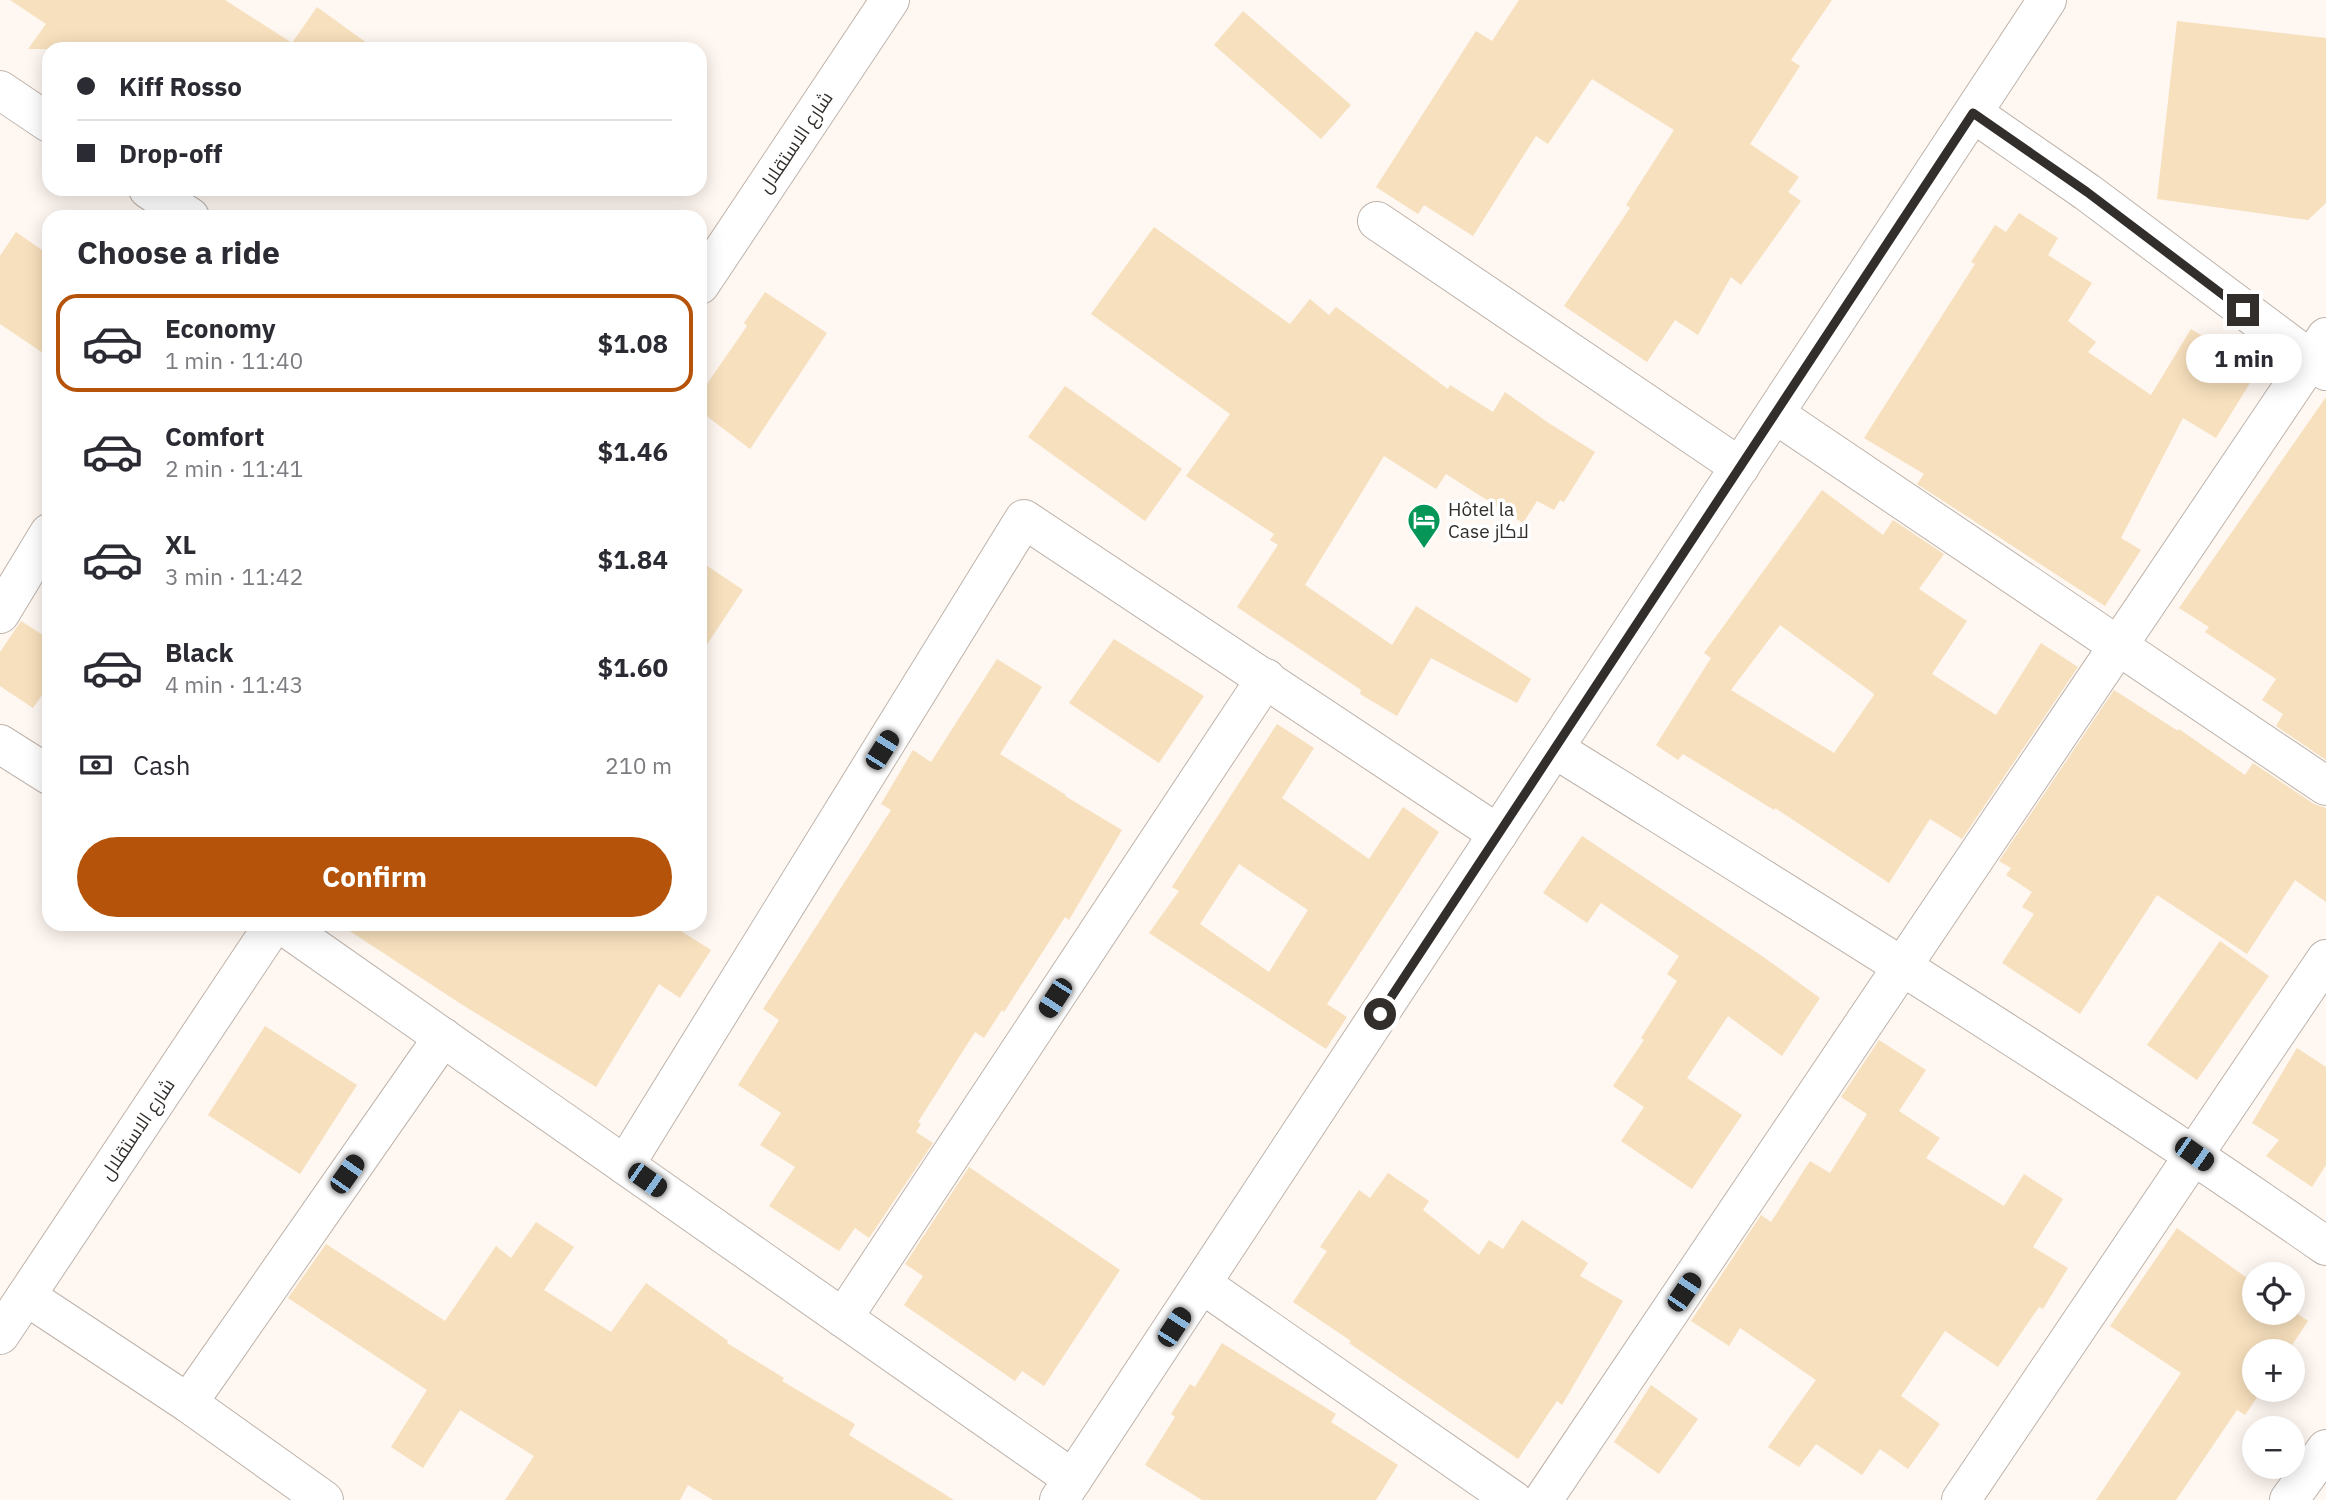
<!DOCTYPE html>
<meta charset="utf-8">
<style>
body{margin:0;font-family:"IBM Plex Sans",Cairo,sans-serif;background:#f2f2f3;color:#2b2b33;height:100vh;display:flex;flex-direction:column;font-size:26px;white-space:nowrap}
*{box-sizing:border-box;margin:0}
p{font-size:23px;color:#7c7c81}
.icon{flex:none;width:38px;height:38px;fill:none;stroke:currentColor;stroke-width:2;stroke-linecap:round;stroke-linejoin:round}
.map{position:relative;flex:1;overflow:hidden}
.panel{position:absolute;left:42px;top:210px;width:665px;height:721px;display:flex;flex-direction:column;background:#fff;border-radius:21px;box-shadow:0 4px 18px #0003}
.panel>*{flex:none}
.hud{position:absolute;left:42px;top:42px;width:665px;height:154px;border-radius:21px;box-shadow:0 4px 18px #0003;display:grid;align-content:center;height:154px;padding:0 35px;background:#fff}
.controls{position:absolute;left:2242px;top:1262px;display:grid;gap:14px}
.controls a{display:grid;place-items:center;width:63px;height:63px;border-radius:50%;background:#fff;box-shadow:0 4px 18px #0003;font-size:35px}
.end{position:absolute;width:32px;height:32px;margin:-16px;border:9px solid #322e2b;background:#fff;box-shadow:0 0 0 4px #fff}
.from{border-radius:50%}
.bubble{position:absolute;height:49px;border-radius:24px;background:#fff;box-shadow:0 4px 18px #0003;font-size:23px;font-weight:700;line-height:49px;text-align:center}
.car{position:absolute;width:21px;height:42px;margin:-21px -10px;border-radius:9px;box-shadow:0 0 5px 2px #0007;background:linear-gradient(#222 24%,#8ab4d8 0 40%,#222 0 76%,#8ab4d8 0 86%,#222 0)}
.hud b{display:flex;align-items:center;gap:24px;height:66px;font-size:26px}
.hud b+b{border-top:2px solid #e1e1e2}
.hud i{width:18px;height:18px;background:#2b2b33}
ul{padding:0;list-style:none}
li{display:flex;align-items:center;gap:21px;height:98px;margin:0 14px 10px;padding:0 21px;border:4px solid transparent;border-radius:21px}
li div{flex:1}
li b{display:block;font-size:26px}
li em{font-style:normal;font-weight:700}
li.selected{border-color:#b45309}
li>.icon{width:63px;height:63px;stroke-width:1.5}
h2{padding:0 35px;font-size:32px;line-height:84px}
.pay{display:flex;align-items:center;gap:18px;height:77px;padding:0 35px;font-size:26px}
.pay p{margin-inline-start:auto}
.primary-button{display:flex;gap:14px;margin-top:auto;padding:14px 35px}
.primary-button a{flex:1;height:80px;border-radius:42px;background:#b45309;color:#fff;font-size:28px;font-weight:700;line-height:80px;text-align:center}
.map>svg:first-child{display:block}
.building{fill:#f7e0bd;fill-rule:evenodd}
.lines{fill:none;stroke-linecap:round;stroke-linejoin:round}
.minor-casing{stroke:#bdb3ac;stroke-width:40}
.tertiary-casing{stroke:#bdb3ac;stroke-width:40}
.trunk-casing{stroke:#bdb3ac;stroke-width:40}
.minor{stroke:#fff;stroke-width:38}
.tertiary{stroke:#fff;stroke-width:38}
.trunk{stroke:#fff;stroke-width:38}
.route{stroke:#322e2b;stroke-width:9}
.labels{text-anchor:middle;stroke-width:7;stroke-linejoin:round;paint-order:stroke}
.street-label{font-size:19px;fill:#322e2b;stroke:#fff}
.poi-label{font-size:19px;fill:#322e2b;stroke:#fff;text-anchor:start}
</style>
<div class="map">
<svg width="2326" height="1500" viewBox="0 0 2326 1500">
<rect width="100%" height="100%" fill="#fff7f1"/>
<g class="building">
<polygon points="10,0 225,0 292,43 317,7 375,49 28,49 46,24"/>
<polygon points="1519,0 1832,0 1791,60 1800,66 1750,144 1799,177 1788,192 1801,201 1741,285 1731,277 1698,335 1675,320 1647,362 1564,306 1630,208 1626,205 1674,130 1592,79 1548,144 1536,136 1473,236 1424,205 1418,214 1376,187 1476,31 1492,41"/>
<polygon points="1243,11 1351,105 1321,139 1214,45"/>
<polygon points="2177,21 2326,38 2326,203 2308,220 2157,199"/>
<polygon points="2019,213 2058,238 2048,255 2092,283 2068,321 2096,342 2088,352 2151,395 2191,329 2258,370 2216,438 2183,418 2121,538 2141,550 2105,606 1917,484 1924,474 1864,438 1975,264 1971,262 1995,225 2006,232"/>
<polygon points="1154,227 1290,324 1310,299 1329,315 1336,307 1448,389 1450,385 1493,412 1505,392 1547,422 1595,452 1564,502 1560,500 1554,510 1537,501 1523,523 1446,474 1436,489 1384,456 1305,585 1392,645 1416,606 1531,679 1517,703 1431,658 1397,716 1360,694 1361,690 1237,607 1278,545 1270,540 1274,534 1186,476 1230,414 1091,314"/>
<polygon points="16,232 49,255 49,357 0,324 0,256"/>
<polygon points="765,292 827,333 750,449 700,411 700,394 747,326 744,323"/>
<polygon points="1065,386 1182,469 1145,521 1028,437"/>
<polygon points="2326,397 2326,760 2276,726 2283,714 2262,700 2276,679 2205,632 2209,627 2179,608"/>
<path d="M1822,490L1883,535L1893,520L1944,554L1919,589L1967,621L1932,674L1996,715L2041,643L2078,667L1962,839L1930,819L1889,883L1775,808L1774,810L1683,754L1678,760L1656,745L1711,658L1704,653ZM1780,625L1873,693L1874,695L1834,753L1731,690Z"/>
<polygon points="700,561 743,590 700,655"/>
<polygon points="21,621 49,639 49,685 33,708 0,686 0,652"/>
<polygon points="1114,639 1204,696 1159,763 1069,703"/>
<polygon points="997,659 1042,687 1000,754 1066,795 1065,796 1122,830 1069,920 1065,917 1004,1012 1002,1010 984,1038 975,1032 918,1122 921,1124 916,1132 933,1143 869,1238 855,1228 839,1251 769,1206 795,1167 760,1145 781,1113 738,1085 779,1020 763,1009 891,810 881,804 913,750 931,762"/>
<polygon points="2114,690 2178,731 2179,729 2245,775 2253,763 2314,804 2326,808 2326,902 2295,880 2247,954 2157,895 2080,1014 2002,963 2034,914 2022,907 2032,892 2006,875 2011,868 1999,861"/>
<path d="M1277,724L1314,748L1282,798L1369,859L1403,807L1439,832L1327,1004L1347,1017L1326,1049L1149,933L1179,891L1172,887ZM1239,864L1308,910L1269,972L1200,924Z"/>
<polygon points="1582,836 1762,956 1820,998 1782,1056 1728,1016 1687,1078 1742,1115 1692,1189 1621,1141 1644,1107 1613,1086 1644,1040 1641,1038 1677,981 1667,974 1679,956 1601,903 1587,923 1543,893"/>
<polygon points="339,924 670,924 711,950 680,998 659,984 596,1087 461,1004"/>
<polygon points="2220,941 2269,976 2197,1080 2147,1045"/>
<polygon points="265,1026 357,1085 300,1174 208,1115"/>
<polygon points="1879,1040 1926,1070 1899,1111 1940,1138 1926,1158 2004,1206 2024,1174 2063,1199 2033,1247 2068,1268 2043,1309 2039,1307 1998,1367 1945,1331 1901,1396 1940,1424 1908,1469 1880,1449 1862,1475 1816,1444 1799,1467 1768,1447 1816,1380 1740,1328 1729,1346 1691,1321 1761,1215 1771,1222 1810,1161 1830,1173 1867,1114 1841,1097"/>
<polygon points="2297,1048 2326,1067 2326,1165 2312,1187 2266,1156 2279,1140 2252,1123"/>
<polygon points="969,1167 1120,1270 1044,1386 1022,1371 1015,1381 904,1305 923,1276 905,1264"/>
<polygon points="1388,1173 1429,1201 1423,1210 1479,1255 1489,1240 1503,1249 1522,1220 1588,1263 1580,1276 1623,1301 1562,1405 1557,1401 1518,1459 1349,1343 1351,1341 1293,1302 1327,1251 1320,1247 1359,1190 1370,1198"/>
<polygon points="536,1222 574,1247 544,1290 611,1332 646,1283 728,1341 727,1343 784,1378 782,1381 855,1424 849,1435 954,1500 713,1500 688,1485 680,1500 505,1500 534,1456 460,1410 423,1468 391,1447 427,1390 288,1298 326,1244 445,1321 496,1246 511,1258"/>
<polygon points="2177,1228 2254,1283 2254,1312 2292,1312 2292,1310 2308,1321 2288,1351 2254,1351 2254,1390 2262,1390 2245,1415 2237,1410 2176,1500 2096,1500 2181,1373 2110,1326"/>
<polygon points="1222,1343 1336,1414 1331,1422 1398,1465 1376,1500 1202,1500 1145,1465 1175,1417 1171,1414 1190,1384 1195,1387"/>
<polygon points="1651,1385 1698,1419 1659,1474 1614,1442"/>
</g>
<g class="lines">
<defs>
<g id="minor">
<polyline points="0,90 49,123"/>
<polyline points="1973,113 2087,192 2326,371"/>
<polyline points="148,189 190,217"/>
<polyline points="1377,221 1740,467"/>
<polyline points="1775,414 2326,786"/>
<polyline points="0,614 49,533"/>
<polyline points="0,744 49,775"/>
<path d="M1555,749C1814,911 2075,1071 2326,1246"/>
<polyline points="281,924 1073,1479"/>
<polyline points="625,1165 1024,519 1498,834"/>
<polyline points="1202,1284 1513,1500"/>
<polyline points="843,1318 1266,678"/>
<polyline points="188,1403 443,1037"/>
<polyline points="1543,1500 2326,337"/>
<polyline points="1961,1500 2326,959"/>
<polyline points="2289,1500 2326,1449"/>
</g>
<g id="tertiary">
<polyline points="26,1296 188,1403 324,1500"/>
<polyline points="1059,1500 2047,0"/>
</g>
<g id="trunk">
<polyline points="700,285 890,0"/>
<polyline points="0,1335 274,924"/>
</g>
</defs>
<use href="#minor" class="minor-casing"/>
<use href="#tertiary" class="tertiary-casing"/>
<use href="#trunk" class="trunk-casing"/>
<use href="#minor" class="minor"/>
<use href="#tertiary" class="tertiary"/>
<use href="#trunk" class="trunk"/>
</g>
<g class="lines">
<polyline class="route" points="1380,1014 1973,113 2087,192 2243,310"/>
</g>
<defs>
<symbol id="hotel-pin" viewBox="-11 -11 22 30"><path d="M0 17L-7.5 6A9.5 9.5 0 1 1 7.5 6Z" fill="#069758" stroke="#fff"/><path d="M-6-4.5h1.5V1H6V5H4.5V3h-9V5H-6ZM-4 0a1.8 1.8 0 1 1 3.6 0ZM.5 0V-2.5h3Q6-2.5 6 0Z" fill="#fff"/></symbol>
</defs>
<g fill-rule="evenodd">
<use href="#hotel-pin" x="1405" y="501" width="38" height="52"/>
</g>
<g class="labels">
<g class="street-label">
<text transform="translate(795 142) rotate(-56)" y="7">شارع الاستقلال</text>
<text transform="translate(137 1129) rotate(-56)" y="7">شارع الاستقلال</text>
</g>
<g class="poi-label">
<text x="1448" y="516">Hôtel la<tspan x="1448" dy="22">Case لاكاز</tspan></text>
</g>
</g>
</svg>
<div class="controls">
<a><svg class="icon" aria-label="locate" viewBox="0 0 24 24"><circle cx="12" cy="12" r="6"/><path d="M12 2v4M12 18v4M2 12h4M18 12h4"/></svg></a>
<a>+</a>
<a>−</a>
</div>
<i class="end from" style="left:1380px;top:1014px"></i>
<i class="end" style="left:2243px;top:310px"></i>
<div class="bubble" style="left:2186px;top:334px;width:116px">1 min</div>
<i class="car" style="left:882px;top:750px;rotate:32deg"></i>
<i class="car" style="left:1055px;top:998px;rotate:213deg"></i>
<i class="car" style="left:2194px;top:1154px;rotate:125deg"></i>
<i class="car" style="left:347px;top:1174px;rotate:35deg"></i>
<i class="car" style="left:647px;top:1180px;rotate:125deg"></i>
<i class="car" style="left:1684px;top:1292px;rotate:34deg"></i>
<i class="car" style="left:1174px;top:1327px;rotate:33deg"></i>
<div class="hud">
<b><i class="from"></i>Kiff Rosso</b>
<b><i></i>Drop-off</b>
</div>
<section class="panel">
<h2>Choose a ride</h2>
<ul>
<li class="selected"><svg class="icon" aria-label="car" viewBox="0 0 24 24"><path d="M5 17H2v-5l4-1 3-4h7l3 4 3 1v5h-3M9 17h6M6 11h13"/><circle cx="7" cy="17" r="2"/><circle cx="17" cy="17" r="2"/></svg><div><b>Economy</b><p>1 min · 11:40</p></div><em>$1.08</em></li>
<li><svg class="icon" aria-label="car" viewBox="0 0 24 24"><path d="M5 17H2v-5l4-1 3-4h7l3 4 3 1v5h-3M9 17h6M6 11h13"/><circle cx="7" cy="17" r="2"/><circle cx="17" cy="17" r="2"/></svg><div><b>Comfort</b><p>2 min · 11:41</p></div><em>$1.46</em></li>
<li><svg class="icon" aria-label="car" viewBox="0 0 24 24"><path d="M5 17H2v-5l4-1 3-4h7l3 4 3 1v5h-3M9 17h6M6 11h13"/><circle cx="7" cy="17" r="2"/><circle cx="17" cy="17" r="2"/></svg><div><b>XL</b><p>3 min · 11:42</p></div><em>$1.84</em></li>
<li><svg class="icon" aria-label="car" viewBox="0 0 24 24"><path d="M5 17H2v-5l4-1 3-4h7l3 4 3 1v5h-3M9 17h6M6 11h13"/><circle cx="7" cy="17" r="2"/><circle cx="17" cy="17" r="2"/></svg><div><b>Black</b><p>4 min · 11:43</p></div><em>$1.60</em></li>
</ul>
<div class="pay"><svg class="icon" aria-label="cash" viewBox="0 0 24 24"><path d="M3 7h18v10H3z"/><circle cx="12" cy="12" r="2"/></svg>Cash<p>210 m</p></div>
<div class="primary-button"><a>Confirm</a></div>
</section>
</div>
